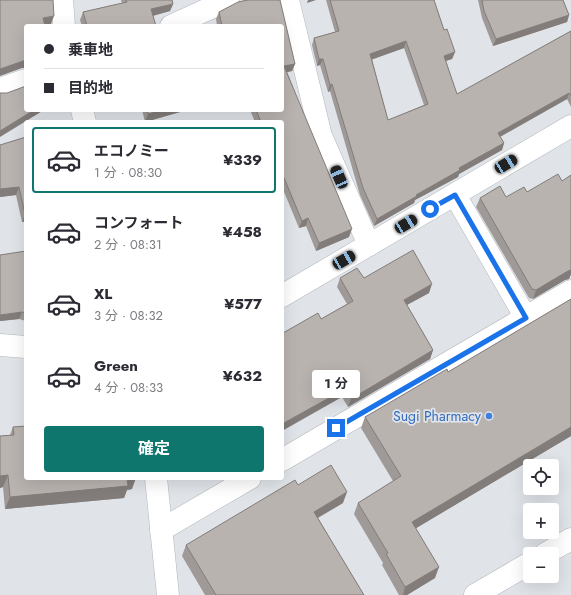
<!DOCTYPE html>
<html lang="ja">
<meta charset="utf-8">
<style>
body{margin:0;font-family:Jost,"Noto Sans JP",sans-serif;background:#f2f2f3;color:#2b2b33;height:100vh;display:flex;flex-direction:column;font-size:15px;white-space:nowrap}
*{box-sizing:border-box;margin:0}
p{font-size:13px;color:#7c7c81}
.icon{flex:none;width:22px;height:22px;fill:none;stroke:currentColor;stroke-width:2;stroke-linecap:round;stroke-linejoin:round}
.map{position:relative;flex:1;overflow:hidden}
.panel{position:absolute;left:24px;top:120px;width:260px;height:360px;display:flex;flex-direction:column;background:#fff;border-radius:4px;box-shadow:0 4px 16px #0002}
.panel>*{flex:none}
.banner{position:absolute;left:24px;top:24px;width:260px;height:88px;border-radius:4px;box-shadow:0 4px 16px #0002;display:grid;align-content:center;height:88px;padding:0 20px;background:#fff}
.buttons{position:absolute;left:523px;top:459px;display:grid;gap:8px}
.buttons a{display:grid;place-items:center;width:36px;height:36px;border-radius:4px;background:#fff;box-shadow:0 4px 16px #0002;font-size:20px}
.end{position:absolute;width:18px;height:18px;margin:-9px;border:5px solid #1a73e8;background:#fff;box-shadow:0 0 0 2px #fff}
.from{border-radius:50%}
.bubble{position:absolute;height:28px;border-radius:4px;background:#fff;box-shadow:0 4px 16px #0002;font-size:13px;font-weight:700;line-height:28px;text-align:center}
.car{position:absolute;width:12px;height:24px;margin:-12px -6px;border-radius:5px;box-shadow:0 0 3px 1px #0007;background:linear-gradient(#222 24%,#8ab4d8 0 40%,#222 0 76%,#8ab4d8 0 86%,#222 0)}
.banner b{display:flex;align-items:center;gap:14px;height:38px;font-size:15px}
.banner b+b{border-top:1px solid #e1e1e2}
.banner i{width:10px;height:10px;background:#2b2b33}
ul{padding:7px 0 0;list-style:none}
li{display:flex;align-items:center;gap:12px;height:66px;margin:0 8px 6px;padding:0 12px;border:2px solid transparent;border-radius:4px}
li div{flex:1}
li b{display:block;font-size:15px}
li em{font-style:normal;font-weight:700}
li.on{border-color:#0f766e}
li>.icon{width:36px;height:36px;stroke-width:1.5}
.primary-button{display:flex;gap:8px;margin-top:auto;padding:8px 20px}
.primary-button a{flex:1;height:46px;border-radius:4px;background:#0f766e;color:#fff;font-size:16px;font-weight:700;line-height:46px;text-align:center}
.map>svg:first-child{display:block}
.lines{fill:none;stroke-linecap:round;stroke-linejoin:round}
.minor-casing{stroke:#b3b7bc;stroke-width:23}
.tertiary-casing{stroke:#b3b7bc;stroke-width:23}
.minor{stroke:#fff;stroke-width:22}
.tertiary{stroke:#fff;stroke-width:22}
.wall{fill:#9f9a97;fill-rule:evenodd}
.shaded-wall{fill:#827d7b}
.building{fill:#b9b3b0;stroke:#827d7b;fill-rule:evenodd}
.route{stroke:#1a73e8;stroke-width:5}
.shop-dot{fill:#3f7fe0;stroke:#e0e4e9;stroke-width:1.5}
.labels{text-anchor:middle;stroke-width:3.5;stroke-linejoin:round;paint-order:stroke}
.shop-label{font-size:14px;fill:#366cbe;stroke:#e0e4e9;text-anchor:end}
</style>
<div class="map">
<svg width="571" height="595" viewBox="0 0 571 595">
<rect width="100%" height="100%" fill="#e0e4e9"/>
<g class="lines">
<defs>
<g id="minor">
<polyline points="62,0 64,26"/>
<polyline points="288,0 321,136 369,245"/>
<polyline points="171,26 228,0"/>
<polyline points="0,89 26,80"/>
<polyline points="82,110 85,122"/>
<polyline points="455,195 526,318"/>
<polyline points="282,296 571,126"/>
<polyline points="0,345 26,347"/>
<polyline points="282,460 571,291"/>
<polyline points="156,478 168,595"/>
<polyline points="161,530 250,478"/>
</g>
<g id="tertiary">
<polyline points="545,554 571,539"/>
<polyline points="475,595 530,563"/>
</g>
</defs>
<use href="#minor" class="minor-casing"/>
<use href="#tertiary" class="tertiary-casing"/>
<use href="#minor" class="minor"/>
<use href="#tertiary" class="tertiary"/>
</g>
<g class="wall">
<polygon points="121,0 172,0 173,4 170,11 153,16 156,26 82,26 80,20 83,12 122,3"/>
<polygon points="245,0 280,0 295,64 292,71 287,72 349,237 316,251 306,226 299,228 282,187 282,122 255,122 250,110 282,110 282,26 217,26 216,19 219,12"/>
<path d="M326,0H434L444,30L455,52L452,59L446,61L457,94L571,31V107L567,99L500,137L504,143L502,150L459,174L458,177L415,200L414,203L374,226L360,195L330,91L328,92L320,65L317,66L312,45L314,38L335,32ZM404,48L424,105L388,120L372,59Z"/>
<polygon points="478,0 563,0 569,15 567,22 493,46 482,18"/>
<polygon points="142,110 187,110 145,122"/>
<polygon points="26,137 26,221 22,222 16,195 0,197 0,145"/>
<polygon points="571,175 571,274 569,279 565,280 533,299 529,298 476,207 480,198 506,197 527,192 562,181"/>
<polygon points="26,251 26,321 19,319 0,321 0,255"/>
<polygon points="340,278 364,278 429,293 407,305 433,350 430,359 348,407 342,397 283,333 321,319 347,304 337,287"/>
<polygon points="571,299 571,436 416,528 435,578 407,595 399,595 382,565 383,563 354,514 358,503 393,481 361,428 365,417 448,372"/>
<polygon points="13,427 132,489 127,490 124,498 5,509 3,487 0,488 0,436 10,435"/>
<polygon points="343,503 318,518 364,595 205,595 182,556 186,545"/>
</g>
<g class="shaded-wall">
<polygon points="308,0 316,0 307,3"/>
<polygon points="173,4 170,11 148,17 151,9"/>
<polygon points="569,15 567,22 493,46 496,39"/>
<polygon points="54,16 51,24 40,25 43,18"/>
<polygon points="406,41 404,48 368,61 370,54"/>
<polygon points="455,52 452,59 442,62 444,56"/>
<polygon points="319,59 323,59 320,65 317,66"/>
<polygon points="26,60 26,68 22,68 0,76 0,69"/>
<polygon points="295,64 292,71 282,73 284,66"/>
<polygon points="332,84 330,91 328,92 330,85"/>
<polygon points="569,93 567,99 496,139 498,133"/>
<polygon points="34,110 44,110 0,137 0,131"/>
<polygon points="163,110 187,110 145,122 148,114"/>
<polygon points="504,143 502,150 459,174 458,177 415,200 414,203 374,226 377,219 459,168"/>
<polygon points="19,187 16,195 0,197 0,189"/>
<polygon points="26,213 26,221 22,222 25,214"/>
<polygon points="308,218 306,226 299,228 302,221"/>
<polygon points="352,229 349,237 316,251 319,243"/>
<polygon points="571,266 571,274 569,279 565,280 533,299 536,290"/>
<polygon points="432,284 429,293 401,308 404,300"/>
<polygon points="22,312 19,319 0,321 0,315"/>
<polygon points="433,350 430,359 348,407 351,399"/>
<polygon points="345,389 342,397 282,431 282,424"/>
<polygon points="571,427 571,436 408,533 412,522"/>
<polygon points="8,475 3,487 0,488 0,476"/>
<polygon points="127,478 136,478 132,489 127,490 124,498 5,509 10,497"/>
<polygon points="347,492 343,503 310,522 314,512"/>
<polygon points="439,567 435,578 407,595 403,595 405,587"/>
</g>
<g class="building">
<polygon points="0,0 53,0 54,16 43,18 45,26 26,26 26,60 0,69"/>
<polygon points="126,0 172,0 173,4 151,9 156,26 87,26 83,12 127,2"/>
<polygon points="248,0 280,0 295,64 284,66 352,229 319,243 308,218 302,221 282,173 282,122 261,122 256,110 282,110 282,26 222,26 219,12 238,2"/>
<path d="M330,0H434L444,30L447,29L455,52L444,56L457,94L571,31V96L569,93L498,133L504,143L459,168L460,170L416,195L417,196L377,219L363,188L332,84L330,85L323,59H319L314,38L339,31ZM406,41L428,104L388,120L370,54Z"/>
<polygon points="482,0 563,0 569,15 496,39 484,11"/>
<polygon points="26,86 26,110 34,110 0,131 0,93 7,93"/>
<polygon points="147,110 163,110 148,114"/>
<polygon points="26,137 26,213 25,214 19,187 0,189 0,145"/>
<polygon points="558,174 562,181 571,175 571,270 568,271 536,290 532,289 480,198 500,186 506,197 524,187 527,192"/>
<polygon points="413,250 432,284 404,300 433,350 351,399 345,389 282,424 282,330 283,333 318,313 321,319 353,301 340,278 357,268 364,278"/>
<polygon points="26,251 26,313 22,312 0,315 0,255"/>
<polygon points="571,299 571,427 412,522 439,567 405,587 386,554 388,553 358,503 401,476 365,417 447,369 448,372"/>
<polygon points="26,426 26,478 128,478 127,478 128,486 10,497 8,475 0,476 0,436 14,435 13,427"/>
<polygon points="331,465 347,492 314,512 364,595 216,595 186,545 295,480 298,485"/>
</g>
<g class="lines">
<polyline class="route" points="336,428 526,318 455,195 430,209"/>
</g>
<circle class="shop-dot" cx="489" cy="416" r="4"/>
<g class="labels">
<g class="shop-label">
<text x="481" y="421">Sugi Pharmacy</text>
</g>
</g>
</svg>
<div class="buttons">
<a><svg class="icon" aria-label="locate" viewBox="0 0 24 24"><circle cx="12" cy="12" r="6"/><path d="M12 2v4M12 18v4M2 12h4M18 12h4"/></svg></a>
<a>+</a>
<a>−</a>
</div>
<i class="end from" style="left:430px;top:209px"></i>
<i class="end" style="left:336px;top:428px"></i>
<div class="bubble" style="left:312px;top:370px;width:48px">1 分</div>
<i class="car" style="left:506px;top:164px;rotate:59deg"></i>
<i class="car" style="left:339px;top:177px;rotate:336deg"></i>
<i class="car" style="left:406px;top:224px;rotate:59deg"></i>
<i class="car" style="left:344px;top:260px;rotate:60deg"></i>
<div class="banner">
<b><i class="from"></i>乗車地</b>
<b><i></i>目的地</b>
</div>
<section class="panel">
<ul>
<li class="on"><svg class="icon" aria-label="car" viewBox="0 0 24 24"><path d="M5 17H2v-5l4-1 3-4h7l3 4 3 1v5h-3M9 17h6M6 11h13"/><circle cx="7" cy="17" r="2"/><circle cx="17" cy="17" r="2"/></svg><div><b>エコノミー</b><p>1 分 · 08:30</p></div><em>¥339</em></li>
<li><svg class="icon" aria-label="car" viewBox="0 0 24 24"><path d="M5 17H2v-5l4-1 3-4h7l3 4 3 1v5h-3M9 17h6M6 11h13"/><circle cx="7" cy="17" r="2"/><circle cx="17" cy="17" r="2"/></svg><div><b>コンフォート</b><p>2 分 · 08:31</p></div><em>¥458</em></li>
<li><svg class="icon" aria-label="car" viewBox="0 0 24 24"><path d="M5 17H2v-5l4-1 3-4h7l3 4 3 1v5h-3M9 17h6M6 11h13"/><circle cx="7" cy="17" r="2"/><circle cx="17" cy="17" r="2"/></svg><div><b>XL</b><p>3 分 · 08:32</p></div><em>¥577</em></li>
<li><svg class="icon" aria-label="car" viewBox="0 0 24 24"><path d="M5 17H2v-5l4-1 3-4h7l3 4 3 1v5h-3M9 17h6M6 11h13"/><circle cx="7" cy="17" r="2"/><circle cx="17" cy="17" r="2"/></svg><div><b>Green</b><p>4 分 · 08:33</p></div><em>¥632</em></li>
</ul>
<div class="primary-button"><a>確定</a></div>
</section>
</div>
